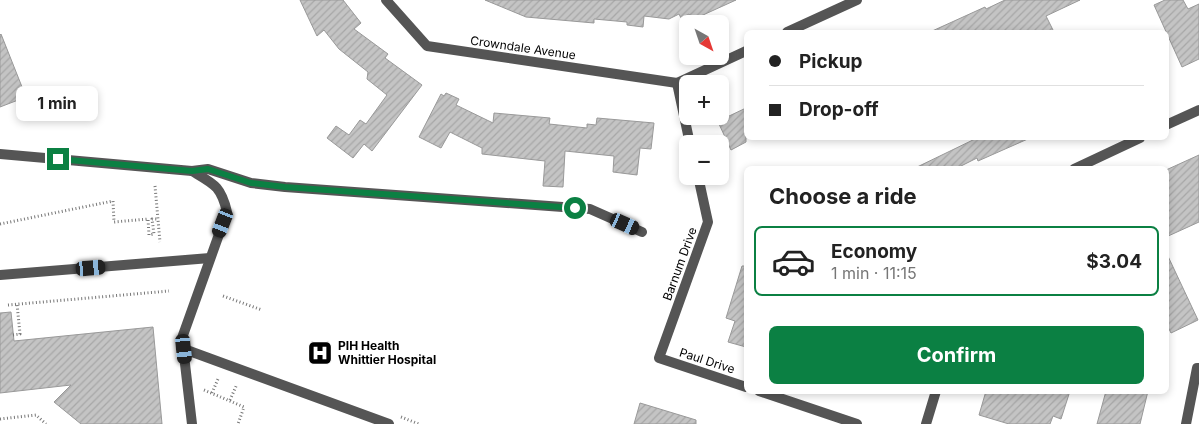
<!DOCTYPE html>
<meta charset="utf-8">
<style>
body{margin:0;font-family:Inter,sans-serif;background:#f2f2f2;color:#222;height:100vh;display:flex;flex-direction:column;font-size:19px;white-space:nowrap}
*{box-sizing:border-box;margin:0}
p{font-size:16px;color:#767676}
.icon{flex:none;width:28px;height:28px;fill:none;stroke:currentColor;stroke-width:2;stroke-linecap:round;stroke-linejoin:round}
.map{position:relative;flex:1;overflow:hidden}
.panel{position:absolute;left:744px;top:166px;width:425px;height:228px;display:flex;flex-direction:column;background:#fff;border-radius:8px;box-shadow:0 2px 8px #0003}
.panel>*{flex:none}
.hud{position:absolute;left:744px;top:30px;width:425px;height:110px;border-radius:8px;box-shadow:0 2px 8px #0003;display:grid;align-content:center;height:110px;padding:0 25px;background:#fff}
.needle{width:32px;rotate:140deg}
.buttons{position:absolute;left:679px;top:15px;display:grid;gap:10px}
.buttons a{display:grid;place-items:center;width:50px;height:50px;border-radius:8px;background:#fff;box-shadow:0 2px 8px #0003;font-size:25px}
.end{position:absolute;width:22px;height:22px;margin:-11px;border:6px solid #0b8043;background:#fff;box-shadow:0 0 0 2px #fff}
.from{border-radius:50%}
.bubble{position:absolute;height:35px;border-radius:8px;background:#fff;box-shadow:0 2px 8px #0003;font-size:16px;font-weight:700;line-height:35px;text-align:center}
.car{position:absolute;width:15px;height:30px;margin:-15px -8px;border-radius:6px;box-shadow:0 0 4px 1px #0007;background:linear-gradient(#222 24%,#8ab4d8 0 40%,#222 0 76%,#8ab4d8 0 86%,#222 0)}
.hud b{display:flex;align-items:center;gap:18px;height:48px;font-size:19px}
.hud b+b{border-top:1px solid #e0e0e0}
.hud i{width:12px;height:12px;background:#222}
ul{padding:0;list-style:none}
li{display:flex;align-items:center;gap:15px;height:70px;margin:0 10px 8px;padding:0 15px;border:2px solid transparent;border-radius:8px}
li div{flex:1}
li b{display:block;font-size:19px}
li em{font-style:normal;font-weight:700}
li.selected{border-color:#0b8043}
li>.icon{width:45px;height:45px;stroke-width:1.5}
h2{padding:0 25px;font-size:22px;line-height:60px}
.action{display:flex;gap:10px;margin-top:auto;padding:10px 25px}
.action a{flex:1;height:58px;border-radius:8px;background:#0b8043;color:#fff;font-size:20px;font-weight:700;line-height:58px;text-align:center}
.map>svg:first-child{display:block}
.building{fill:url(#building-hatch);stroke:#999}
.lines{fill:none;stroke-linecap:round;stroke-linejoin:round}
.path{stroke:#777;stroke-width:3;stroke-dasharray:1 2.5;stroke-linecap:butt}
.lane{stroke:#555;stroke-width:10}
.street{stroke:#555;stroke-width:10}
.route{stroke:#0b8043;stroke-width:6}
.labels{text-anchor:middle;stroke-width:4;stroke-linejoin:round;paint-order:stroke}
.street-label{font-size:12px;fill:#000;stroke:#fff}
.poi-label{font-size:12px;font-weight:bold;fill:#000;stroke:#fff;text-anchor:start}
</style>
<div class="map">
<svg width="1199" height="424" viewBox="0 0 1199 424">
<defs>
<pattern id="building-hatch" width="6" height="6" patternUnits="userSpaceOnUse" patternTransform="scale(1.25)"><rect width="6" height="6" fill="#c4c4c4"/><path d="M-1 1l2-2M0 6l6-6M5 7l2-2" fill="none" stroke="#a7a7a7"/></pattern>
</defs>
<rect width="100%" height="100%" fill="#fff"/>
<g class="building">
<polygon points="300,0 343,0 361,23 354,29 388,54 385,58 422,85 372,151 364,144 353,158 327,138 336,126 349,135 360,120 366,124 387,95 367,79 368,72 339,49 324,30 317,36"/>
<polygon points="485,0 736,0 692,20 689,14 681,18 679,14 669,19 644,16 643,27 627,25 627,22 594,19 594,23 526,17"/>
<polygon points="1005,0 1080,0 1046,16 1054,32 930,32 985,7 986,9"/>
<polygon points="1165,0 1183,0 1188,9 1199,4 1199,59 1182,67 1154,5"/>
<polygon points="1,34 26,97 0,107 0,35"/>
<polygon points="446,93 459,99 456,105 493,123 494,113 550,118 549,124 587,128 587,124 596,125 597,118 654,123 651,149 640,148 637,175 613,172 614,156 565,151 563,187 543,186 545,161 482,154 482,148 450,132 441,148 419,137 441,94 444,96"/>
<polygon points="746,108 746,142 731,150 719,124 729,120 727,117"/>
<polygon points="977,138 1030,138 978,161 977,158 955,169 913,169"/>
<polygon points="1199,155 1199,222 1166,237 1166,170"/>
<polygon points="1166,252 1198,320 1171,333 1166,323"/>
<polygon points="742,266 746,266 746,347 728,342 735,321 726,318"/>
<polygon points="11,312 14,341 153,327 162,424 81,424 54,402 71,385 0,393 0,313"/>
<polygon points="986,391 1070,391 1061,419 1053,416 1050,424 1009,424 979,415"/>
<polygon points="1106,391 1148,391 1140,424 1097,424"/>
<polygon points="640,403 696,420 696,424 634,424"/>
</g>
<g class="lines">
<g class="path">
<polyline points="155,186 160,242"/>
<polyline points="0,224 113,201 114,222 148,219 149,235 154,234 152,219 158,219"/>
<polyline points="223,296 262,310"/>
<polyline points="8,305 169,291"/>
<polyline points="13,335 20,334 17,304"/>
<polyline points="204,390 244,407 238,424"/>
<polyline points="212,393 218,379"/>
<polyline points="230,400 237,384"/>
<polyline points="401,417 419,424"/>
<polyline points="0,419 36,415 46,424"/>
</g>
<g class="lane">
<polyline points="0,154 192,171 208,169 251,183 285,187 590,209 642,232"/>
<path d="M192,171C214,184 221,186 227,212L182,338L192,424"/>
<polyline points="0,275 210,258"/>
<polyline points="184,349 389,424"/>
</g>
<g class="street">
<polyline points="386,0 427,46 677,83"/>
<polyline points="787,32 857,0"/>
<polyline points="677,83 746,51"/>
<polyline points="677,83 690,144"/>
<polyline points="1166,125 1199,110"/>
<polyline points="1074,169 1140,138"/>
<polyline points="698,176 708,222 659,358 746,387"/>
<polyline points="759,391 857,424"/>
<polyline points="926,424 936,391"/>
<polyline points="1186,424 1197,368 1199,368"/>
</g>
</g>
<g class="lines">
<polyline class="route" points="58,159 192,171 208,169 251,183 285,187 575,208"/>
</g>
<defs>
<symbol id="hospital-square" viewBox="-11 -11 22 22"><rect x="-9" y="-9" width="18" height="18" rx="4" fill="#000" stroke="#fff"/><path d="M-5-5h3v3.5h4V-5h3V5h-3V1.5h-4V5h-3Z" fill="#fff"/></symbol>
</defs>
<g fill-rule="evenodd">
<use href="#hospital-square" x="306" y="339" width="28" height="28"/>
</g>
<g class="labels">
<g class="street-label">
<text transform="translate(523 48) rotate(8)" y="4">Crowndale Avenue</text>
<text transform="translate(680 264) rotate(-70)" y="4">Barnum Drive</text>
<text transform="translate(707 361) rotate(18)" y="4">Paul Drive</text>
</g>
<g class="poi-label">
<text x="338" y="350">PIH Health<tspan x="338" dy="14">Whittier Hospital</tspan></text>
</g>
</g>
</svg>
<div class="buttons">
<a><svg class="needle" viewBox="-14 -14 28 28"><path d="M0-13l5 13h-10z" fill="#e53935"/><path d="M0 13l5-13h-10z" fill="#767676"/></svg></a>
<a>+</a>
<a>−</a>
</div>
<i class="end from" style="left:575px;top:208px"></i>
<i class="end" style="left:58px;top:159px"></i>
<div class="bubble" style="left:16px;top:86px;width:82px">1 min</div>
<i class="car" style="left:223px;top:223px;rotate:201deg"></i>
<i class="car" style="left:625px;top:224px;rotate:114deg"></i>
<i class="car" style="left:91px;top:268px;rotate:85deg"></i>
<i class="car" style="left:184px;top:349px;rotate:174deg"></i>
<div class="hud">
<b><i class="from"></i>Pickup</b>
<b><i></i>Drop-off</b>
</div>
<section class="panel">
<h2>Choose a ride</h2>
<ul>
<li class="selected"><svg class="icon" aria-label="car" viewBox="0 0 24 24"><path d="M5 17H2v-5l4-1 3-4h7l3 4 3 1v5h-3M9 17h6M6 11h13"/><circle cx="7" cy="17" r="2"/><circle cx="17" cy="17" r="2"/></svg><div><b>Economy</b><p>1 min · 11:15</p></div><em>$3.04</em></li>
</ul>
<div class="action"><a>Confirm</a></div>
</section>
</div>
